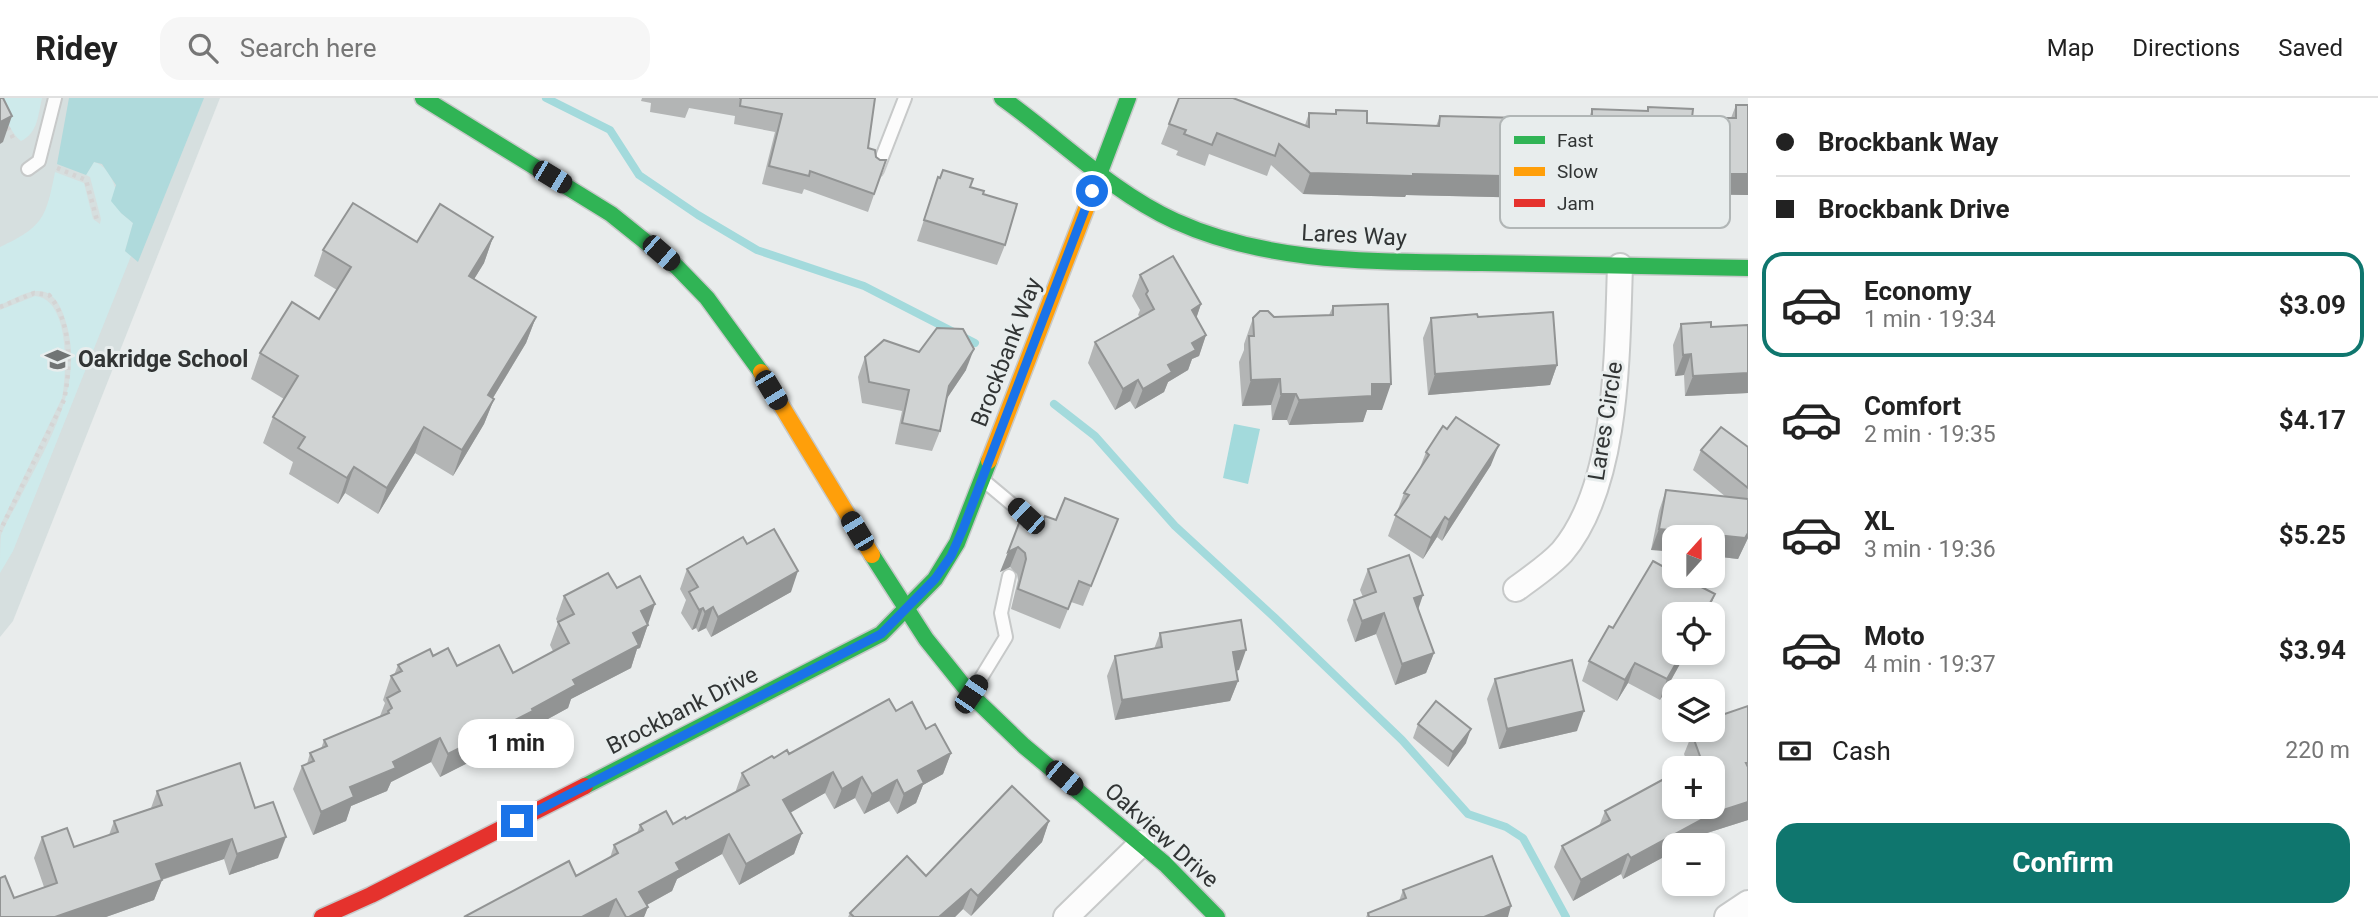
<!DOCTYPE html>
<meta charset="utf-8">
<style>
body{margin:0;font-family:Roboto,sans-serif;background:#f6f6f6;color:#222;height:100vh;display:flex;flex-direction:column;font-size:26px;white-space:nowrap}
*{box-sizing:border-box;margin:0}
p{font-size:23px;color:#767676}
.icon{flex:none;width:38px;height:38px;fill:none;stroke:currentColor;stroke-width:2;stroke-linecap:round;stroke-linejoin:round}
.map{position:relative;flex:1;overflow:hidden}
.details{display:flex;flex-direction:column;background:#fff;width:630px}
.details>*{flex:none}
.top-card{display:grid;align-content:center;height:154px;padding:0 28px;background:#fff}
.needle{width:46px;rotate:21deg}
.fabs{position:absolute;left:1662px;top:427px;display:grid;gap:14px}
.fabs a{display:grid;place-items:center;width:63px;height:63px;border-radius:14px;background:#fff;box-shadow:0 4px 10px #0003;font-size:35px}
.end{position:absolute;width:32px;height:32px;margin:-16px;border:9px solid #1a73e8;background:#fff;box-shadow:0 0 0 4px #fff}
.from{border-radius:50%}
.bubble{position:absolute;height:49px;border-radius:21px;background:#fff;box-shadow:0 4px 10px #0003;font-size:23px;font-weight:700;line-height:49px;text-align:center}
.car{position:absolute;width:21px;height:42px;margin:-21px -10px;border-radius:9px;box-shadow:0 0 5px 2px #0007;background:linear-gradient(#222 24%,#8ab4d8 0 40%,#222 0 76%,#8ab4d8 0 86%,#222 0)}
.top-card b{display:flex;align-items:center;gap:24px;height:66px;font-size:26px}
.top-card b+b{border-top:2px solid #e0e0e0}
.top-card i{width:18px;height:18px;background:#222}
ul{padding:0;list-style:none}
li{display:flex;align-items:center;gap:21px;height:105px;margin:0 14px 10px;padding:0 14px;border:4px solid transparent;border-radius:21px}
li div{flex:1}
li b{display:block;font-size:26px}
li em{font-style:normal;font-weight:700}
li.active{border-color:#0f766e}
li>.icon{width:63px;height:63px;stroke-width:1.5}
.pay{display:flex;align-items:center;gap:18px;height:77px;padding:0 28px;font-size:26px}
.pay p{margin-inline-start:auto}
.cta{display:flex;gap:14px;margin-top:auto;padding:14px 28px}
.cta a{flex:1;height:80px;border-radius:21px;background:#0f766e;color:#fff;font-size:28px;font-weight:700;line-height:80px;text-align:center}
header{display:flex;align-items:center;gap:42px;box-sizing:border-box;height:98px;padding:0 35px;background:#fff;border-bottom:2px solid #e0e0e0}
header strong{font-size:33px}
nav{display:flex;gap:38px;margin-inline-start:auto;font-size:24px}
.search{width:490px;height:63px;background:#f6f6f6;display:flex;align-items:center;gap:18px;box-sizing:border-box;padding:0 24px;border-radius:21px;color:#767676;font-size:26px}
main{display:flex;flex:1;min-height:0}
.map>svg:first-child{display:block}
.built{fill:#d6dfdf}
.green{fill:#ceeaeb}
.forest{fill:#afdadc}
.water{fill:#a3dadc}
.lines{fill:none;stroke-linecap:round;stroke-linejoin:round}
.stream{stroke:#a3dadc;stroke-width:8}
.lane-casing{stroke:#c7c9c9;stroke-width:16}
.street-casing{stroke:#c7c9c9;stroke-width:28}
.fast-casing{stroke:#c7c9c9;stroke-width:19}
.slow-casing{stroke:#c7c9c9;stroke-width:19}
.jam-casing{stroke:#c7c9c9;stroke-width:19}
.path{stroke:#d4d4d4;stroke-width:4.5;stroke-dasharray:3.5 5;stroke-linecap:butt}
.lane{stroke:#fcfcfc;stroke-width:12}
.street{stroke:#fcfcfc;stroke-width:24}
.fast{stroke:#30b455;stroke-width:16}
.slow{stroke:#ff9f0a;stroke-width:16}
.jam{stroke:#e5322d;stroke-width:16}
.wall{fill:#b3b5b5}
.shaded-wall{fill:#929494}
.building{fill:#d0d3d3;stroke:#929494;stroke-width:2}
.route{stroke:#1a73e8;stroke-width:9}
.labels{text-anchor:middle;stroke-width:6;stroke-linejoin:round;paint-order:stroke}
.street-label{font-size:23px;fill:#313434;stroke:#e8eded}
.poi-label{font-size:23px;font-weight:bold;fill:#313434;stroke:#e8eded;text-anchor:start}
.key{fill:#e8eded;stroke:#b1b6b6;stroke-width:2}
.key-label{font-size:19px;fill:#313434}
</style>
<header>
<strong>Ridey</strong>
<div class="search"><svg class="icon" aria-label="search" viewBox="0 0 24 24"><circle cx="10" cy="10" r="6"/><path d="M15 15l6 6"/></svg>Search here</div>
<nav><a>Map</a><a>Directions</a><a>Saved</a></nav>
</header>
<main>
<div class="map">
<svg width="1748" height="819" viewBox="0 0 1748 819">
<rect width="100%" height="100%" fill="#e9ecec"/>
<polygon class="built" points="0,0 220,0 13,523 0,539"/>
<g class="green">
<path d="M0,0H42C38,17 38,35 21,43C11,35 0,13 0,0Z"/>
<path d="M94,64C114,70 117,97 121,115L133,125L125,153L131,158L13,453L0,475C0,463 0,448 1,437C5,426 12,415 18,404C48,344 90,282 62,213C48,179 24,196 0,207V149C43,129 46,120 55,74L84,85L93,121L100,126L101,121L90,79L86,77Z"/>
<path d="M35,198C70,201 67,274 62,300L0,428V212Z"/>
</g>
<polygon class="forest" points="69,0 204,0 138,164 125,153 133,125 121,115 111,103 116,87 102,66 94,64 86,77 57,66"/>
<polygon class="water" points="1234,326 1260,331 1248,386 1223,380"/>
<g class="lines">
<g class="stream">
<polyline points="546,0 610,32 639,77 698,117 757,152 864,188 975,245"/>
<polyline points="1054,306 1095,338 1175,428 1274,519 1402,642 1468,716 1506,729 1523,740 1566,819"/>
</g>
<defs>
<g id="lane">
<polyline points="28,71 39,63 55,0"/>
<polyline points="877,72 905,0"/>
<polyline points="983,382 1026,418 1028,433 1023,444"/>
<polyline points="973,593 1006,539 1001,515 1009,478"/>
</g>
<g id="street">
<path d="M1516,491C1532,479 1549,468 1562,454C1619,387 1617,251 1620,168"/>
<polyline points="1066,819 1142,745"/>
<polyline points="1727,819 1748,805"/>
</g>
<g id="fast">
<polyline points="423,0 611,116 677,169 707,200 761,274"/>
<path d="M1002,0C1060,41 1110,93 1175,123C1272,167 1378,163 1482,165C1571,167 1659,168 1748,170"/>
<polyline points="1092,95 1128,0"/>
<polyline points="872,457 926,541 971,597 1024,648 1165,766 1217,819"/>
<polyline points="585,688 881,536 935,481 957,445 989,363"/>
</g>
<g id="slow">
<polyline points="761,274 872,457"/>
<polyline points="989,363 1092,95"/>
</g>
<polyline id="jam" points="322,819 371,797 585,688"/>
</defs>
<use href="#lane" class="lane-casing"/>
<use href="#street" class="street-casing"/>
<use href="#fast" class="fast-casing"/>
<use href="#slow" class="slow-casing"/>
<use href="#jam" class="jam-casing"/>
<g class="path">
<polyline points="0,14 14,42"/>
<polyline points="57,70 86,82 97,122"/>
<path d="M0,209L34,195L49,197C72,224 71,270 64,302L0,433"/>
</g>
<use href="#lane" class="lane"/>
<use href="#street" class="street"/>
<use href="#fast" class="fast"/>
<use href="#slow" class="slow"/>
<use href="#jam" class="jam"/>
</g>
<g class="wall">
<polygon points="642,0 875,0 868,50 880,62 886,62 868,114 804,91 802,96 762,86 775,34 734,26 735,18 689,10 685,20 650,14 651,5 641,3"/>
<polygon points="1179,0 1305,27 1309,15 1335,16 1336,12 1367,25 1436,28 1440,18 1520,39 1574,40 1577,31 1585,32 1592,11 1647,13 1648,9 1692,20 1731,20 1736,7 1748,7 1748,97 1684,96 1683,101 1628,99 1628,102 1538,98 1538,100 1406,97 1405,99 1303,96 1271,67 1267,78 1209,56 1205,68 1176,57 1178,53 1161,46"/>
<polygon points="938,79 970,89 983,96 1005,147 997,167 917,143"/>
<polygon points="493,139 484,165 474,181 536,219 526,245 493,300 494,301 484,326 453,378 415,355 378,416 345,395 338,406 289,376 293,364 263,345 273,319 284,301 251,281 260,255 319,221 337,192 314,178 323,152"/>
<polygon points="1140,177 1201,206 1196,220 1206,237 1199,258 1192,261 1188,272 1168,284 1164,294 1135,311 1130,303 1115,312 1088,265 1095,244 1140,219 1138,217 1140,212 1132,198"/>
<polygon points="1333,208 1382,312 1367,312 1363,324 1289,327 1287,322 1272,322 1271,307 1242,308 1239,264 1244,252 1244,246 1253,220 1329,217"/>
<polygon points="1478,219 1557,267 1550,287 1428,297 1423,240 1431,220"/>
<polygon points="1681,226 1711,229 1748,227 1748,295 1685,298 1684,277 1675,278 1673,247"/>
<polygon points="865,259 966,272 946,302 940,333 932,353 895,346 902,313 862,305 858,279"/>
<polygon points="1748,349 1748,440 1738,461 1713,458 1713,439 1651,452 1659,413 1666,392 1726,399 1693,372 1701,352"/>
<polygon points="1426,354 1491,367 1442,443 1437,439 1423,461 1388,438 1404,395 1419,372"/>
<polygon points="1118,421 1083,508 1071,504 1060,531 1011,511 1018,482 1017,476 1010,469 1000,474 1024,429 1031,432 1056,422"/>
<polygon points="747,446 791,494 711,539 706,530 698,534 696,530 692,532 681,515 686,502 680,491 687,471"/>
<polygon points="1368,471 1418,512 1434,555 1426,575 1395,587 1376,536 1355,544 1347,522 1354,502 1363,499 1360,492"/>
<polygon points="617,490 648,526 640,550 637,551 631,570 571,601 568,610 526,633 525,636 440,679 431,664 391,684 387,693 351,708 346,723 313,737 293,691 302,668 307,666 310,655 321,651 324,642 380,618 385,605 383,602 391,578 394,577 398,567 433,558 457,568 513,575 553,553 550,547 558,525 556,521 564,498"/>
<polygon points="1715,496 1707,516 1675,516 1686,555 1660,602 1628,585 1617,603 1582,583 1589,563 1613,530"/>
<polygon points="1160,535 1239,572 1236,573 1238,583 1230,603 1115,622 1107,578 1115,558 1154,551"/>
<polygon points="1495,581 1577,633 1499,651 1487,601"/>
<polygon points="1748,608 1748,722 1707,735 1623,781 1621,776 1573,803 1554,769 1562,748 1599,728 1605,713 1688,667 1684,656 1692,636 1713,632 1713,620"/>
<polygon points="896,613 926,631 951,655 943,676 923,687 916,705 897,716 889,703 864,716 855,700 834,711 825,695 790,714 802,735 794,756 739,787 722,756 677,781 672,793 647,807 648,809 644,819 464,819 576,778 610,760 614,747 637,735 640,727 673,726 686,721 735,695 742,675 774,660 789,656"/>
<polygon points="1418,626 1466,645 1448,669 1413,640"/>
<polygon points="157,693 255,710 278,760 229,777 224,761 162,782 154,802 106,819 0,819 14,800 44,789 34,760 42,739 74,749 109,737 114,723 151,710"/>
<polygon points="1049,723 1042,744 971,818 963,811 955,819 848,819 850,815 926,778"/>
<polygon points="1403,792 1508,819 1366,819 1368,815 1399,803"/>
</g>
<g class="shaded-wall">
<polygon points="12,18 3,44 0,46 0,24"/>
<polygon points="1310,75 1635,79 1690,76 1748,76 1748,97 1684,96 1683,101 1628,99 1628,102 1538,98 1538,100 1406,97 1405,99 1303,96"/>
<polygon points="493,139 484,165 460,204 469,178"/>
<polygon points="1201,206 1194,227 1192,212"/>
<polygon points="536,219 526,245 479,323 488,297"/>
<polygon points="1206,237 1199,258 1192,261 1188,272 1168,284 1164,294 1135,311 1143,291 1192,245"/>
<polygon points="974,251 966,272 941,309 949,288"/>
<polygon points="1691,256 1684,277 1675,278 1683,257"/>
<polygon points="1557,267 1550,287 1428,297 1435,276"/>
<polygon points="1748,275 1748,295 1685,298 1693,278"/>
<polygon points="1280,281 1271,307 1242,308 1251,282"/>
<polygon points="1138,282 1130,303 1115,312 1123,291"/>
<polygon points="1372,286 1391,286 1382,312 1367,312 1363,324 1289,327 1299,302"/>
<polygon points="1281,296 1296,296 1287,322 1272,322"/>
<polygon points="494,301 484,326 453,378 462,352"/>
<polygon points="424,329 415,355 378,416 387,390"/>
<polygon points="1499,347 1491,367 1442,443 1449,422"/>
<polygon points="354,369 345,395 338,406 347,380"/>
<polygon points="1445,419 1437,439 1423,461 1431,440"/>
<polygon points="1659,431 1748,435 1748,440 1738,461 1713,458 1713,439 1675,439 1675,454 1651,452"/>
<polygon points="1018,449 1010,469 1000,474 1008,454"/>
<polygon points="798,473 791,494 711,539 718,519"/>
<polygon points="1715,496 1707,516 1704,516"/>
<polygon points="1423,497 1416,518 1414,500"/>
<polygon points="655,506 640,550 637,551 631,570 571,601 568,610 526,633 525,636 440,679 448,656 532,611 573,582 641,513"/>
<polygon points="713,509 706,530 698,534 705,514"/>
<polygon points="703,510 696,530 692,532 699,512"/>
<polygon points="1384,515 1376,536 1355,544 1362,523"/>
<polygon points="1246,552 1239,572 1225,574 1233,554"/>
<polygon points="1434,555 1426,575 1395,587 1402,566"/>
<polygon points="1682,555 1686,555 1660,602 1667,581"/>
<polygon points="1635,565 1628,585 1617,603 1625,582"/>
<polygon points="1238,583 1230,603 1115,622 1122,602"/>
<polygon points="1584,613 1577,633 1499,651 1507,631"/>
<polygon points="1471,631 1466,645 1448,669 1453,654"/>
<polygon points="440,640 431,664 391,684 387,693 351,708 346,723 313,737 321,714 350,689 393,664"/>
<polygon points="951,655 943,676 923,687 916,705 897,716 904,696 918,673"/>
<polygon points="833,674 825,695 776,723 783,702"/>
<polygon points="862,679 855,700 834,711 842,691"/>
<polygon points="897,682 889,703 864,716 872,696"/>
<polygon points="1748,704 1748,722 1707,735 1685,747 1675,747 1675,753 1623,781 1631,760 1714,715"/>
<polygon points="1049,723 1042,744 971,818 978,798"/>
<polygon points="802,735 794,756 739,787 746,766"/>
<polygon points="729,736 722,756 677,781 672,793 632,815 639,794 676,765"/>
<polygon points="286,739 278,760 229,777 237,756"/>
<polygon points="232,741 224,761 148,786 156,766"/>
<polygon points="1628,756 1621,776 1573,803 1581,782"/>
<polygon points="162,782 154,802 106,819 55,819"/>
<polygon points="971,791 963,811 955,819 939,819"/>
<polygon points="616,801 609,819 582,819"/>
<polygon points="1511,808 1508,819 1484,819"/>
<polygon points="648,809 644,819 629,819"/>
</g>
<g class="building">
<polygon points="0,0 3,0 12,18 0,24"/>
<polygon points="739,0 875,0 868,50 875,52 876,59 880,62 886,62 874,96 810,73 809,78 769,68 782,16 740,8 741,0"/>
<polygon points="1179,0 1233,0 1309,29 1309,15 1336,16 1336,12 1367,13 1367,25 1439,28 1440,18 1521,20 1520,39 1577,40 1577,31 1592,32 1592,11 1648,13 1648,9 1693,11 1692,20 1736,20 1736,7 1748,7 1748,76 1690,76 1690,81 1635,79 1635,81 1545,77 1545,79 1413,76 1413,78 1310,75 1279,46 1275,58 1217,35 1212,47 1184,36 1186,32 1169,26"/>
<polygon points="943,72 973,81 970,89 984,93 983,96 1017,106 1005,147 924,122 938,79 940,80"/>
<polygon points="353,105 417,144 440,106 493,139 469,178 536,219 488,297 494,301 462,352 424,329 387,390 354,369 347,380 298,350 305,339 273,319 298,278 260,255 292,204 319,221 351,169 323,152"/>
<polygon points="1173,158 1201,206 1192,212 1206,237 1192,245 1196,252 1168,267 1172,274 1143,291 1138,282 1123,291 1095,244 1154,211 1146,196 1148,193 1140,177"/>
<polygon points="1388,206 1391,286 1372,286 1372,298 1299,302 1296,296 1281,296 1280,281 1251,282 1249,238 1254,238 1253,220 1260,213 1268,213 1274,219 1333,217 1333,208"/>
<polygon points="1553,214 1557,267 1435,276 1431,220 1477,216 1478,219"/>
<polygon points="1711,224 1711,229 1748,227 1748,275 1693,278 1691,256 1683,257 1681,226"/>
<polygon points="937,230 963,231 974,251 949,288 940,333 902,325 909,292 869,284 865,259 884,242 919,254"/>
<polygon points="1456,319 1499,347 1449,422 1445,419 1431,440 1395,417 1409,397 1404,395 1429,357 1426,354 1443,328 1447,331"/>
<polygon points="1721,329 1748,349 1748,390 1701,352"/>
<polygon points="1666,392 1748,401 1748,435 1745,440 1659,431"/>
<polygon points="1065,400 1118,421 1091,488 1079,483 1068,511 1018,491 1026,461 1025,455 1018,449 1008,454 1021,420 1024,429 1031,432 1041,428 1045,418 1056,422"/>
<polygon points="774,431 798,473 718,519 713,509 705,514 703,510 699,512 689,494 698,489 687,471 743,439 747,446"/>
<polygon points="1409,457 1423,497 1414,500 1434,555 1402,566 1384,515 1362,523 1354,502 1376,494 1368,471"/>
<polygon points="1653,463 1675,475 1675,478 1680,478 1715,496 1704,516 1675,516 1675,555 1682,555 1667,581 1635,565 1625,582 1589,563 1609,528 1613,530"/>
<polygon points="608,475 617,490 640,478 655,506 641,513 648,527 633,535 639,547 573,582 576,587 532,611 533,613 448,656 440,640 393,664 396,670 350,689 354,699 321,714 302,668 314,663 310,655 327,648 324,642 389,615 388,613 392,610 387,600 400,593 391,578 402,573 398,567 430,551 433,558 448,550 457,568 499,547 513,575 569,545 558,524 574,516 564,498"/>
<polygon points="1241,522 1246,552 1233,554 1238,583 1122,602 1115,558 1162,549 1160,535"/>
<polygon points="1572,562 1584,613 1507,631 1495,581"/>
<polygon points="889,601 896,613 912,604 926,631 935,626 951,655 918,673 924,685 904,696 897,682 872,696 862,679 842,691 833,674 783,702 802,735 746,766 729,736 676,765 680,772 639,794 648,809 629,819 626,819 616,801 582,819 464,819 569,763 576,778 618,755 614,747 643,732 640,727 666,713 673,726 685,719 686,721 749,687 742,675 772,658 774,660 787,652 789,656"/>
<polygon points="1436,603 1471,631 1453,654 1418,626"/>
<polygon points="1748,608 1748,665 1746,665 1748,669 1748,704 1714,715 1631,760 1628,756 1581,782 1562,748 1610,722 1605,713 1675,675 1675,709 1713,709 1713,670 1683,670 1701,661 1692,636 1704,632 1713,632 1713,629 1714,628 1713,620"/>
<polygon points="240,665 255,710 273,704 286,739 237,756 232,741 156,766 162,782 55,819 0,819 0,780 5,778 14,800 57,785 42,739 67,730 74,749 118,734 114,723 162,707 157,693"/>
<polygon points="1012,688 1049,723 978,798 971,791 939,819 854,819 850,815 907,758 926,778"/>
<polygon points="1492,758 1511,808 1484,819 1369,819 1368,815 1406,800 1403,792"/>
</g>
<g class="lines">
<polyline class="route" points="517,723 881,536 935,481 951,458 963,431 1092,93"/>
</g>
<defs>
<symbol id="school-bare" viewBox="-9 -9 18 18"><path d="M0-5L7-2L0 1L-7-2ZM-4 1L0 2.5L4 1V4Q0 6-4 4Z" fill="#717474" stroke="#e8eded" stroke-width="2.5" paint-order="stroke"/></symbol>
</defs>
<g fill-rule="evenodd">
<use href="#school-bare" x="40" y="244" width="35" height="35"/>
</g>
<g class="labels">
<g class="street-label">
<text transform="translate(1354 137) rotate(3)" y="8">Lares Way</text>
<text transform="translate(1006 254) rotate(-69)" y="8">Brockbank Way</text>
<text transform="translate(1605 323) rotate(-81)" y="8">Lares Circle</text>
<text transform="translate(682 612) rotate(-27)" y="8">Brockbank Drive</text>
<text transform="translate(1162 737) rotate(42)" y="8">Oakview Drive</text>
</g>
<g class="poi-label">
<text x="78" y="269">Oakridge School</text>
</g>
</g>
<rect x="1500" y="18" width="230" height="112" rx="10" class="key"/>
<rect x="1514" y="38" width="31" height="8" fill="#30b455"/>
<rect x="1514" y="69" width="31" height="9" fill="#ff9f0a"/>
<rect x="1514" y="101" width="31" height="8" fill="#e5322d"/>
<g class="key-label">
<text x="1557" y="49">Fast</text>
<text x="1557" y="80">Slow</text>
<text x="1557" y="112">Jam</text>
</g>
</svg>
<div class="fabs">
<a><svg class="needle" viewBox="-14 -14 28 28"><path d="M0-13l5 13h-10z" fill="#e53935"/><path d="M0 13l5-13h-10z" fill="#767676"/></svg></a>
<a><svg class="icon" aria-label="locate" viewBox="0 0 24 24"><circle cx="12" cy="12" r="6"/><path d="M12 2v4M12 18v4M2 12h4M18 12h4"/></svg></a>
<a><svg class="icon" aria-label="layers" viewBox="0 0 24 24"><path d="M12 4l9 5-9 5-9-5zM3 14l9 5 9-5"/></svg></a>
<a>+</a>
<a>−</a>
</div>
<i class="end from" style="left:1092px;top:93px"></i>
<i class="end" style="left:517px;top:723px"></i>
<div class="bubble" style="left:458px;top:621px;width:116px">1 min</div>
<i class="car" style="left:552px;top:79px;rotate:121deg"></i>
<i class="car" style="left:661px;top:155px;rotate:131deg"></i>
<i class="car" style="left:771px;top:292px;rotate:149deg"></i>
<i class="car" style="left:1026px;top:418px;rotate:313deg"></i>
<i class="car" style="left:857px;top:433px;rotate:329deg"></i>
<i class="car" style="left:971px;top:596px;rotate:34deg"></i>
<i class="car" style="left:1064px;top:680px;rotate:130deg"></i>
</div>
<section class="details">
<div class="top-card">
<b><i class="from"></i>Brockbank Way</b>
<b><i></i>Brockbank Drive</b>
</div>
<ul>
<li class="active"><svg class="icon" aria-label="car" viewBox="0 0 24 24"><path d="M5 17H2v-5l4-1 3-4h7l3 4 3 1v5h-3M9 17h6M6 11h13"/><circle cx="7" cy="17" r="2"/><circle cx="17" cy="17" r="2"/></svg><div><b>Economy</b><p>1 min · 19:34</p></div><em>$3.09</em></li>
<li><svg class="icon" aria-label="car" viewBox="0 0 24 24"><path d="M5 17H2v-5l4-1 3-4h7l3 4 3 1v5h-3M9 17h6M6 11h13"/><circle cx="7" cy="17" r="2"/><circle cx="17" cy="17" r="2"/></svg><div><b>Comfort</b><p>2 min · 19:35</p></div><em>$4.17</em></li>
<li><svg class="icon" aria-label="car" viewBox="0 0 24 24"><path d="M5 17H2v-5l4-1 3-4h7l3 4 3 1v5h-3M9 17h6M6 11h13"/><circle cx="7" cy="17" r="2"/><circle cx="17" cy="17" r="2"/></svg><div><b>XL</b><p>3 min · 19:36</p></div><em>$5.25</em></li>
<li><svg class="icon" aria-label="car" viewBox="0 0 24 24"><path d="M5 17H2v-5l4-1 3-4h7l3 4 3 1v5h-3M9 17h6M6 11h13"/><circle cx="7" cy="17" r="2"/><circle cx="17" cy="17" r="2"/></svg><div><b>Moto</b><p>4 min · 19:37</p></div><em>$3.94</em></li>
</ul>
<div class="pay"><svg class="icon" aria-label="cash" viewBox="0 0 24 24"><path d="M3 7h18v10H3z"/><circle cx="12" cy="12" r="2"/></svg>Cash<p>220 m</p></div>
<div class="cta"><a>Confirm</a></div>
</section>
</main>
